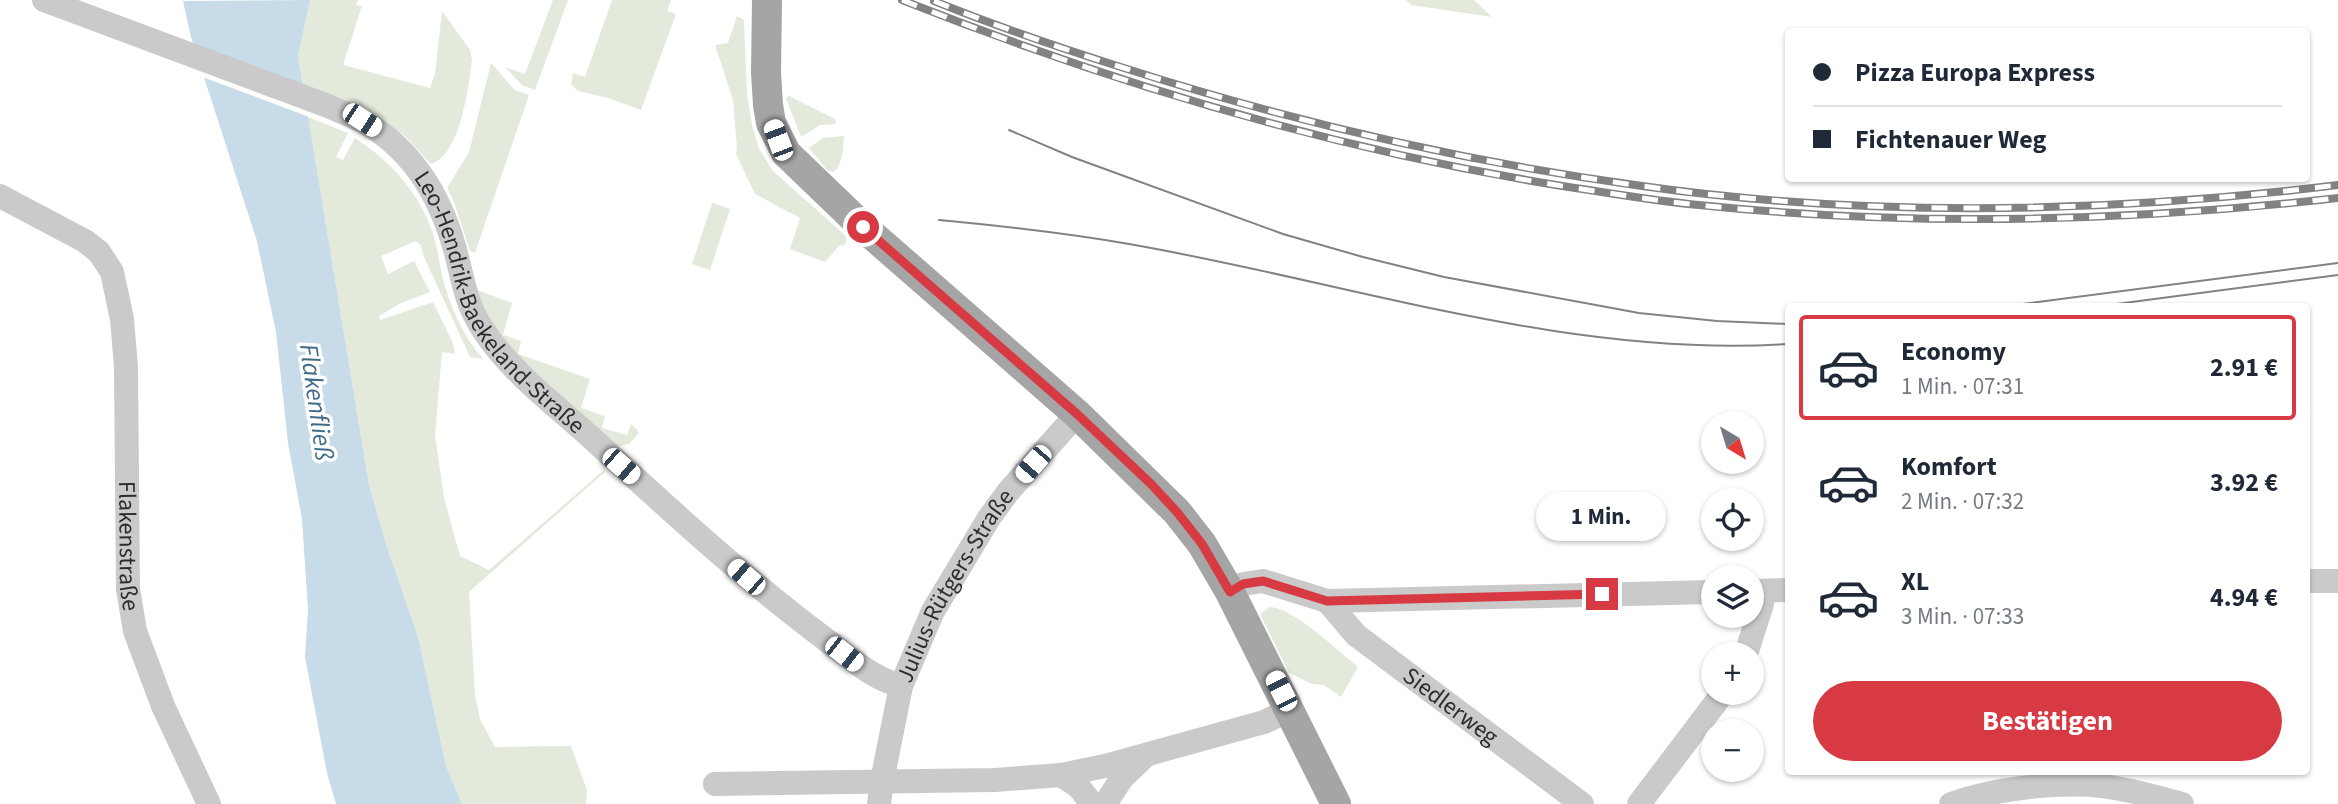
<!DOCTYPE html>
<html lang="de">
<meta charset="utf-8">
<style>
body{margin:0;font-family:"Source Sans 3",sans-serif;background:#f2f2f3;color:#1f2937;height:100vh;display:flex;flex-direction:column;font-size:26px;white-space:nowrap}
*{box-sizing:border-box;margin:0}
p{font-size:23px;color:#747a83}
.icon{flex:none;width:38px;height:38px;fill:none;stroke:currentColor;stroke-width:2;stroke-linecap:round;stroke-linejoin:round}
.map{position:relative;flex:1;overflow:hidden}
.panel{position:absolute;left:1785px;top:303px;width:525px;height:472px;display:flex;flex-direction:column;background:#fff;border-radius:7px;box-shadow:0 2px 5px #0004}
.panel>*{flex:none}
.hud{position:absolute;left:1785px;top:28px;width:525px;height:154px;border-radius:7px;box-shadow:0 2px 5px #0004;display:grid;align-content:center;height:154px;padding:0 28px;background:#fff}
.needle{width:46px;rotate:142deg}
.tools{position:absolute;left:1701px;top:411px;display:grid;gap:14px}
.tools a{display:grid;place-items:center;width:63px;height:63px;border-radius:50%;background:#fff;box-shadow:0 2px 5px #0004;font-size:35px}
.end{position:absolute;width:32px;height:32px;margin:-16px;border:9px solid #d83a44;background:#fff;box-shadow:0 0 0 4px #fff}
.from{border-radius:50%}
.bubble{position:absolute;height:49px;border-radius:24px;background:#fff;box-shadow:0 2px 5px #0004;font-size:23px;font-weight:700;line-height:49px;text-align:center}
.car{position:absolute;width:21px;height:42px;margin:-21px -10px;border-radius:9px;box-shadow:0 0 5px 2px #0007;background:linear-gradient(#fff 24%,#345 0 40%,#fff 0 76%,#345 0 86%,#fff 0)}
.hud b{display:flex;align-items:center;gap:24px;height:66px;font-size:26px}
.hud b+b{border-top:2px solid #e0e1e3}
.hud i{width:18px;height:18px;background:#1f2937}
ul{padding:12px 0 0;list-style:none}
li{display:flex;align-items:center;gap:21px;height:105px;margin:0 14px 10px;padding:0 14px;border:4px solid transparent;border-radius:7px}
li div{flex:1}
li b{display:block;font-size:26px}
li em{font-style:normal;font-weight:700}
li.current{border-color:#d83a44}
li>.icon{width:63px;height:63px;stroke-width:1.5}
.cta{display:flex;gap:14px;margin-top:auto;padding:14px 28px}
.cta a{flex:1;height:80px;border-radius:42px;background:#d83a44;color:#fff;font-size:28px;font-weight:700;line-height:80px;text-align:center}
.map>svg:first-child{display:block}
.green{fill:#e3e9db}
.water{fill:#c8dbe8}
.pier{fill:#fff}
.lines{fill:none;stroke-linecap:round;stroke-linejoin:round}
.minor{stroke:#cacaca;stroke-width:24}
.major{stroke:#a5a5a5;stroke-width:30}
.tram{stroke:#828282;stroke-width:2}
.rail-casing{stroke:#828282;stroke-width:8}
.rail{stroke:#fff;stroke-width:5;stroke-dasharray:16;stroke-linecap:butt}
.route{stroke:#d83a44;stroke-width:9}
.labels{text-anchor:middle;stroke-width:7;stroke-linejoin:round;paint-order:stroke}
.street-label{font-size:24px;fill:#2d2d2d;stroke:#fff}
.water-label{font-size:26px;font-style:italic;fill:#416c89;stroke:#fff}
</style>
<div class="map">
<svg width="2338" height="804" viewBox="0 0 2338 804">
<rect width="100%" height="100%" fill="#fff"/>
<g class="green">
<path d="M310,0H358L356,5L362,6L343,65L430,88L435,74L442,11L470,50L472,59C469,86 460,156 431,164L405,136L370,112L303,86L298,56Z"/>
<polygon points="553,0 568,0 535,90 522,85 505,67 525,74"/>
<polygon points="612,0 671,0 667,11 676,14 641,110 608,98 578,91 571,84 573,73 585,77"/>
<polygon points="1406,0 1474,0 1492,17 1411,5"/>
<polygon points="737,16 744,20 747,94 752,125 759,149 773,171 847,237 846,243 842,246 840,245 825,262 790,249 800,218 755,194 736,154 737,148 733,100 715,45 728,43"/>
<polygon points="491,63 515,90 529,95 475,253 470,251 454,202 447,188 469,152"/>
<polygon points="789,96 835,119 836,124 820,125 801,137 787,101 786,98"/>
<path d="M308,117L348,133L336,157L343,160L355,138C389,160 417,190 431,228C437,244 439,260 442,276C450,306 462,335 483,359L470,357L424,257L421,245L416,241L381,256L388,274L414,261L430,292L401,303L379,316L380,320L433,302L452,341L455,354L442,352L435,435L444,498L460,556L489,570L604,470L606,471L469,592L475,695L480,719L495,747L571,746L587,790L586,804H462L446,766L418,637L386,544L369,485Z"/>
<path d="M844,136C843,149 843,163 834,172L828,171L809,148L823,138Z"/>
<polygon points="712,203 730,209 710,270 692,264"/>
<polygon points="477,290 512,303 503,335 521,341 518,354 590,379 581,408 605,416 602,428 627,435 631,424 636,428 639,433 629,444 620,446 611,442 522,361 489,320"/>
<path d="M1270,607C1292,607 1340,652 1358,667L1341,697L1324,685L1312,684L1289,673L1260,614Z"/>
</g>
<polygon class="water" points="310,0 298,56 369,485 386,544 418,637 446,766 462,804 336,804 327,773 305,657 308,609 302,519 288,443 276,332 257,241 191,37 183,1"/>
<polygon class="pier" points="190,43 307,87 312,118 200,76"/>
<g class="lines">
<g class="minor">
<path id="s1" d="M44,0L328,106C339,111 351,115 362,121C410,147 439,194 454,246C464,280 464,303 486,334C515,376 558,407 596,442C671,511 747,581 829,642C853,660 872,678 901,686"/>
<path id="s2" d="M0,196L85,241L99,252L112,272L122,319L126,367L128,589L135,631L163,706L209,804"/>
<polyline points="2306,581 2338,581"/>
<polyline points="1752,591 1788,590"/>
<polyline points="1230,592 1243,584 1263,581 1327,601 1713,592"/>
<path id="s3" d="M1327,601L1356,635L1582,804"/>
<polyline points="1746,654 1762,604 1763,591"/>
<polyline points="1061,775 1079,787 1092,804"/>
<polyline points="715,784 995,780 1061,775 1105,766 1264,722 1290,710"/>
<path id="s4" d="M879,804L882,781L901,686L933,611L989,518L1008,492L1077,414"/>
<polyline points="1105,804 1122,778 1145,756"/>
<polyline points="1639,804 1723,693"/>
<path d="M1951,804C1993,789 2058,781 2102,786C2129,789 2156,797 2182,804"/>
</g>
<polyline class="major" points="767,0 766,72 768,105 771,123 786,153 863,227 1077,414 1177,512 1202,544 1230,592 1336,804"/>
<g class="tram">
<polyline points="1009,130 1072,157 1283,234 1363,257 1444,277 1639,313 1717,321 1788,324"/>
<path d="M939,220C1003,226 1066,233 1129,244C1348,282 1564,358 1788,344"/>
<polyline points="2007,306 2338,263"/>
<polyline points="2101,306 2338,275"/>
</g>
<defs>
<g id="rail">
<path d="M902,0C1120,86 1343,152 1575,188C1616,194 1657,201 1699,205C1911,227 2126,222 2338,198"/>
<path d="M934,1C996,26 1060,48 1124,68C1293,122 1466,162 1642,186C1871,218 2109,213 2338,185"/>
</g>
</defs>
<use href="#rail" class="rail-casing"/>
<use href="#rail" class="rail"/>
</g>
<g class="lines">
<polyline class="route" points="863,227 1077,414 1151,484 1177,512 1202,544 1230,592 1243,584 1263,581 1327,601 1602,594"/>
</g>
<g class="labels">
<g class="street-label">
<text dy="8" stroke="none"><textPath href="#s1" startOffset="574">Leo-Hendrik-Baekeland-Straße</textPath></text>
<text dy="8" stroke="none"><textPath href="#s2" startOffset="413">Flakenstraße</textPath></text>
<text dy="8" stroke="none"><textPath href="#s4" startOffset="234">Julius-Rütgers-Straße</textPath></text>
<text dy="8" stroke="none"><textPath href="#s3" startOffset="163">Siedlerweg</textPath></text>
</g>
<g class="water-label">
<text transform="translate(317 402) rotate(82)" y="9">Flakenfließ</text>
</g>
</g>
</svg>
<div class="tools">
<a><svg class="needle" viewBox="-14 -14 28 28"><path d="M0-13l5 13h-10z" fill="#e53935"/><path d="M0 13l5-13h-10z" fill="#747a83"/></svg></a>
<a><svg class="icon" aria-label="locate" viewBox="0 0 24 24"><circle cx="12" cy="12" r="6"/><path d="M12 2v4M12 18v4M2 12h4M18 12h4"/></svg></a>
<a><svg class="icon" aria-label="layers" viewBox="0 0 24 24"><path d="M12 4l9 5-9 5-9-5zM3 14l9 5 9-5"/></svg></a>
<a>+</a>
<a>−</a>
</div>
<i class="end from" style="left:863px;top:227px"></i>
<i class="end" style="left:1602px;top:594px"></i>
<div class="bubble" style="left:1536px;top:492px;width:130px">1 Min.</div>
<i class="car" style="left:362px;top:120px;rotate:123deg"></i>
<i class="car" style="left:778px;top:140px;rotate:339deg"></i>
<i class="car" style="left:1033px;top:464px;rotate:221deg"></i>
<i class="car" style="left:621px;top:466px;rotate:131deg"></i>
<i class="car" style="left:746px;top:577px;rotate:311deg"></i>
<i class="car" style="left:844px;top:654px;rotate:128deg"></i>
<i class="car" style="left:1281px;top:691px;rotate:333deg"></i>
<div class="hud">
<b><i class="from"></i>Pizza Europa Express</b>
<b><i></i>Fichtenauer Weg</b>
</div>
<section class="panel">
<ul>
<li class="current"><svg class="icon" aria-label="car" viewBox="0 0 24 24"><path d="M5 17H2v-5l4-1 3-4h7l3 4 3 1v5h-3M9 17h6M6 11h13"/><circle cx="7" cy="17" r="2"/><circle cx="17" cy="17" r="2"/></svg><div><b>Economy</b><p>1 Min. · 07:31</p></div><em>2.91 €</em></li>
<li><svg class="icon" aria-label="car" viewBox="0 0 24 24"><path d="M5 17H2v-5l4-1 3-4h7l3 4 3 1v5h-3M9 17h6M6 11h13"/><circle cx="7" cy="17" r="2"/><circle cx="17" cy="17" r="2"/></svg><div><b>Komfort</b><p>2 Min. · 07:32</p></div><em>3.92 €</em></li>
<li><svg class="icon" aria-label="car" viewBox="0 0 24 24"><path d="M5 17H2v-5l4-1 3-4h7l3 4 3 1v5h-3M9 17h6M6 11h13"/><circle cx="7" cy="17" r="2"/><circle cx="17" cy="17" r="2"/></svg><div><b>XL</b><p>3 Min. · 07:33</p></div><em>4.94 €</em></li>
</ul>
<div class="cta"><a>Bestätigen</a></div>
</section>
</div>
